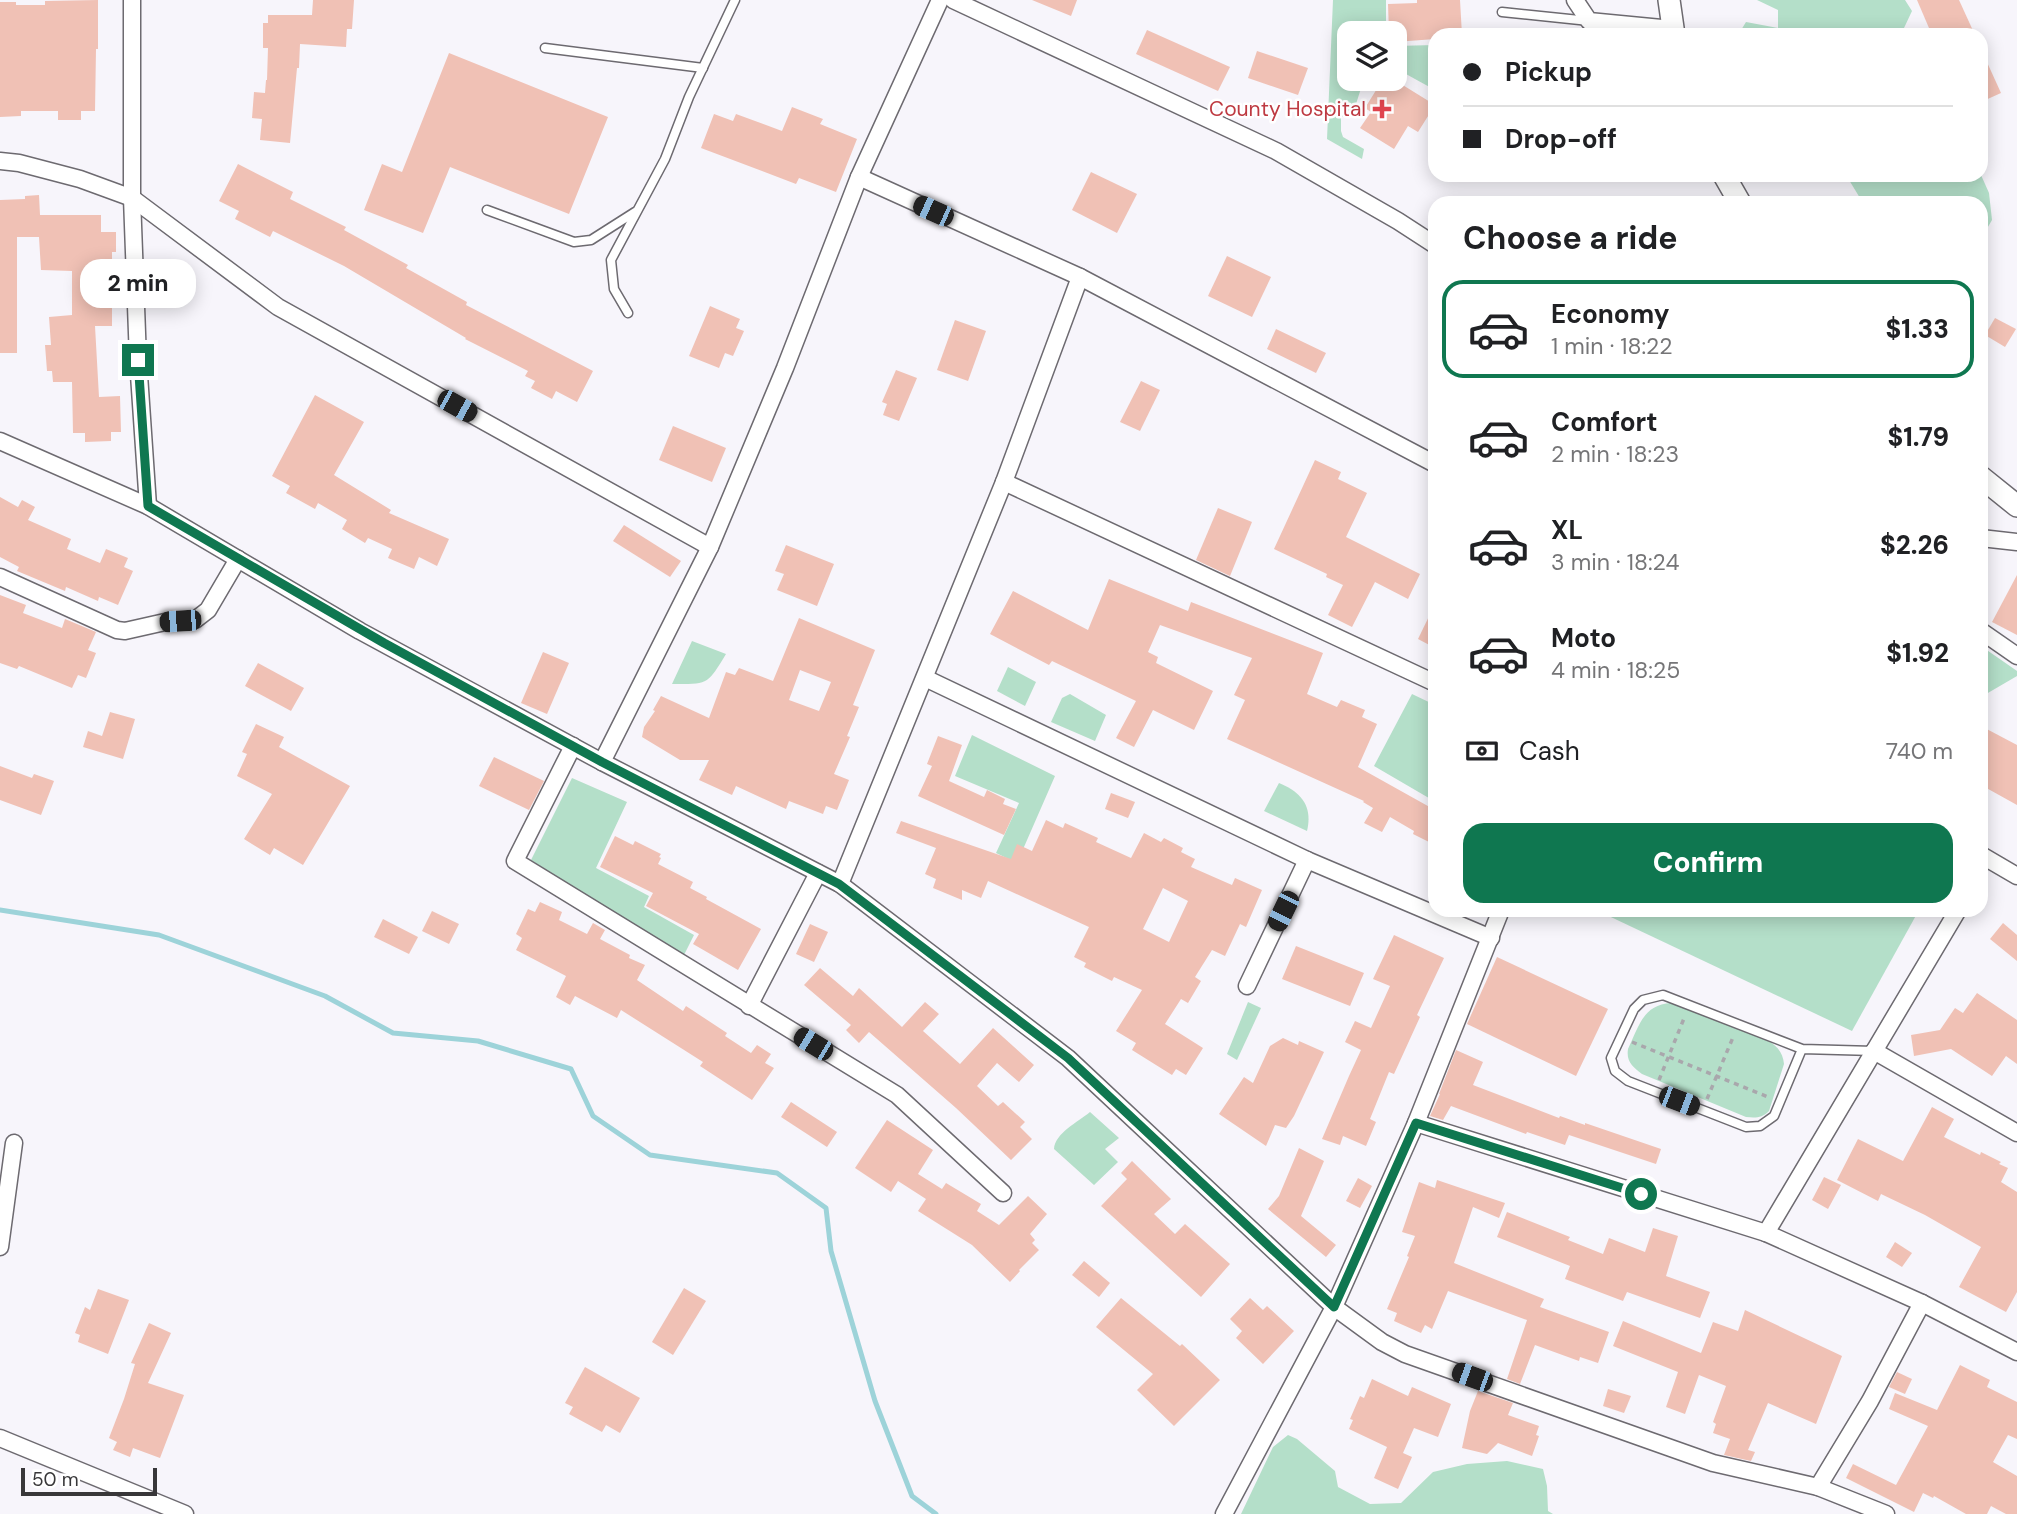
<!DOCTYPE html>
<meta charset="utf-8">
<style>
body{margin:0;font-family:"DM Sans",sans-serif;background:#f2f2f2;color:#202124;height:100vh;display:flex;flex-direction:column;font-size:26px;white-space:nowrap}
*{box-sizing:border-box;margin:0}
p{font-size:23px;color:#757577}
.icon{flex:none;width:38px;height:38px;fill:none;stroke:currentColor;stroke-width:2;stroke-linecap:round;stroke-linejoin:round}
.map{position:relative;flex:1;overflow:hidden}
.sheet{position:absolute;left:1428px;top:196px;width:560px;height:721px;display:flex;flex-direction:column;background:#fff;border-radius:21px;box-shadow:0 4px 18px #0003}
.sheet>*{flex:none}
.top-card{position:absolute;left:1428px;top:28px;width:560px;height:154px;border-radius:21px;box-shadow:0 4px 18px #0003;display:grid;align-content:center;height:154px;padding:0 35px;background:#fff}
.fabs{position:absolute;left:1337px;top:21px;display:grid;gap:14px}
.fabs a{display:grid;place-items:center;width:70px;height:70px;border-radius:14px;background:#fff;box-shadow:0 4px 18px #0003;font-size:35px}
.scale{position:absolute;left:21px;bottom:18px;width:136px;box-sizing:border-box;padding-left:7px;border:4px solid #383739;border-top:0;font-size:19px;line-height:24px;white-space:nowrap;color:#383739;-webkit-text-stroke:5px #fff;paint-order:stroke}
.end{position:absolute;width:32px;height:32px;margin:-16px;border:9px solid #0f7750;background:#fff;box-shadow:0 0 0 4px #fff}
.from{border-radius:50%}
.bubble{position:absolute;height:49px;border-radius:21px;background:#fff;box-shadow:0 4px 18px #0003;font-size:23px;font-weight:800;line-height:49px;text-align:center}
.car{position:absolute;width:21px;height:42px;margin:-21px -10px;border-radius:9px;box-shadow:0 0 5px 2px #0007;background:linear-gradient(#222 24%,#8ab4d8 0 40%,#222 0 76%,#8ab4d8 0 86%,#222 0)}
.top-card b{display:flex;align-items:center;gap:24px;height:66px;font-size:26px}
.top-card b+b{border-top:2px solid #e0e0e0}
.top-card i{width:18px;height:18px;background:#202124}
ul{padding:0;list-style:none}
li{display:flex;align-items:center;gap:21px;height:98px;margin:0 14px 10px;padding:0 21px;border:4px solid transparent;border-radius:21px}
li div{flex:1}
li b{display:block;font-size:26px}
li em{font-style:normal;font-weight:800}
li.selected{border-color:#0f7750}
li>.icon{width:63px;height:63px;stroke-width:1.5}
h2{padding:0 35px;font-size:32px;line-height:84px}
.pay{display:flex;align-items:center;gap:18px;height:77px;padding:0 35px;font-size:26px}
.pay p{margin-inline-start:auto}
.cta{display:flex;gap:14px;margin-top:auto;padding:14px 35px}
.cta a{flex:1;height:80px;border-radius:21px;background:#0f7750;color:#fff;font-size:28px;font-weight:800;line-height:80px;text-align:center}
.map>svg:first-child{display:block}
.green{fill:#b4dfc9}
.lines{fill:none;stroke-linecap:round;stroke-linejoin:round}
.stream{stroke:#9dd3d9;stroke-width:5}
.building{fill:#f0c1b5;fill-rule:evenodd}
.lane-casing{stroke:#6d6a70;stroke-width:11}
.street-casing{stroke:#6d6a70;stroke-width:19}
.secondary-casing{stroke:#6d6a70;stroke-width:24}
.path{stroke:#a9a7ac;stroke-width:3.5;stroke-dasharray:5 5;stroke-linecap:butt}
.lane{stroke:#fff;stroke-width:8}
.street{stroke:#fff;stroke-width:16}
.secondary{stroke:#fff;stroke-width:21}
.route{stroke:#0f7750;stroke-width:9}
.health-dot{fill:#e0444e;stroke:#fff;stroke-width:2.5}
.labels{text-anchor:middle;stroke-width:5;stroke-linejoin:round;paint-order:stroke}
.health-label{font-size:21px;fill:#be3a42;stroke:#fff;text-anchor:end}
</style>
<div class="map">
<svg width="2017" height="1514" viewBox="0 0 2017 1514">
<rect width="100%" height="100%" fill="#f7f5fb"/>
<g class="green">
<polygon points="1333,0 1386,0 1386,33 1349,33 1349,79 1364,79 1356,104 1341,118 1341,131 1343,137 1364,149 1362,159 1327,139"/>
<polygon points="1757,0 1905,0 1912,11 1904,28 1912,35 1738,35 1746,22 1778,28 1778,10"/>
<polygon points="1435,45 1435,90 1395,68 1395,46"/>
<polygon points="1846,175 1981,175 1989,193 1992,220 1981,239 1981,203 1863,203"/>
<path d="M692,641L726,654C707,685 709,684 672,684Z"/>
<polygon points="1981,646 2017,671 2017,676 1981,697"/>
<polygon points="1008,667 1036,682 1025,706 997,691"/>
<polygon points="1070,694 1106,715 1095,741 1051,722 1062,698"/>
<polygon points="1412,694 1435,705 1434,801 1374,766"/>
<polygon points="972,735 1055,776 1017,863 996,853 1019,803 955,776"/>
<polygon points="572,778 627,802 596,868 649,896 644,907 694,935 682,959 531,860"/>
<path d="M1279,783C1301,792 1313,806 1307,831L1264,811Z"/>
<polygon points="1596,910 1919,910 1852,1031"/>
<polygon points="1248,1002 1261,1008 1237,1060 1227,1054"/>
<path d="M1671,1003L1769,1041C1778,1047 1783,1053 1784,1064L1769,1111C1762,1118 1756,1118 1746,1117L1642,1074C1633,1067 1626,1062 1628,1049C1639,1026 1643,1005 1671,1003Z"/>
<path d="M1090,1112L1119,1138L1105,1149L1118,1162L1094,1185L1054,1149C1055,1133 1078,1122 1090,1112Z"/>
<polygon points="1288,1435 1297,1439 1335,1471 1338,1487 1370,1504 1401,1503 1433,1472 1467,1464 1507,1461 1543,1469 1547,1486 1548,1511 1553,1514 1241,1514 1273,1447"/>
</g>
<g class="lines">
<polyline class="stream" points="0,910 159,935 325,996 393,1033 478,1041 571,1069 593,1116 650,1155 777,1173 826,1208 831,1251 875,1401 912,1496 936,1514"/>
</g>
<g class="building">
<polygon points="98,0 98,49 96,49 95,111 81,111 81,120 58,120 58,111 21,111 21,116 0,117 0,2 16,2 16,5 45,5 45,1"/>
<polygon points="313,0 354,0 352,29 347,29 346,47 300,44 299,68 297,68 290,143 260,140 262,119 252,118 254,92 265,93 266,80 267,80 268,48 263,48 263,23 268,23 268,15 312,15"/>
<polygon points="1032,0 1077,0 1071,16"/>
<polygon points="1417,0 1460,0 1462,35 1435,35 1435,39 1395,42 1395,33 1389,33 1388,4 1417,3"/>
<polygon points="1917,0 1959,0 1975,35 1932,35"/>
<polygon points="1147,30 1230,67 1218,91 1136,54"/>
<polygon points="1981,49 2001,93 1981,102"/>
<polygon points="1257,51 1308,68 1298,95 1248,78"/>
<polygon points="449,53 608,117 569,214 450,167 423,233 364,210 382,164 402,172"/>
<polygon points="1383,79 1393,79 1435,105 1418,132 1408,126 1394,149 1360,128 1371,112 1365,108"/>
<polygon points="792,107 823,119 820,124 857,139 836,192 799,178 796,184 701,148 714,114 733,121 736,114 782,131"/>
<polygon points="238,164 293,192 290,199 346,227 344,230 408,265 406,268 467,302 466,305 593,371 577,402 556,391 552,399 531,388 535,381 525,376 528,371 465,339 466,338 344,266 273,231 270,237 235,219 239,211 219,201"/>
<polygon points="1091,172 1137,194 1117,233 1072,210"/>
<polygon points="39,195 40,215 101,215 101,232 116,232 116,252 112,252 112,326 95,326 99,397 120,396 121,432 111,432 111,441 85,442 85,433 73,433 72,382 53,382 52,371 47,371 45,345 51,345 49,317 72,315 72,271 41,270 39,237 17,237 17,353 0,353 0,200 25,199 25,196"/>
<polygon points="1227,256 1271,277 1252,317 1208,296"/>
<polygon points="710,306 740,319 736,328 744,331 733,356 725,353 719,368 689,356"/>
<polygon points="1995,318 2016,329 2005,347 1985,335"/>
<polygon points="955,320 986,331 968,381 937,370"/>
<polygon points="1276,329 1326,353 1316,373 1267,349"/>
<polygon points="896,370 917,378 899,421 883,415 887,404 882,402"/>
<polygon points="1141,381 1160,390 1140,431 1120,422"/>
<polygon points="315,395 364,422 334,475 391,510 389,513 449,539 437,566 419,557 414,569 388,558 392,549 368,538 365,543 342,529 347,520 318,503 315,509 286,493 290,486 272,476"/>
<polygon points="673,426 726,448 712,482 659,460"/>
<polygon points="1315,460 1341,472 1338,479 1367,493 1346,537 1420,574 1408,599 1375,582 1352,627 1328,615 1343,585 1326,577 1327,574 1274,549"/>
<polygon points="0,497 18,507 22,500 35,507 28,520 71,539 67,549 100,563 106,549 128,558 124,567 133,571 118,605 99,597 98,601 66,587 65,591 17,571 19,567 0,557"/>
<polygon points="1218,508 1252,522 1230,576 1196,560"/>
<polygon points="624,525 681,561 670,577 613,541"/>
<polygon points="786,545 834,564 817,606 777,590 784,574 775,571"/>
<polygon points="2017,575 2017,635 1992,622"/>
<polygon points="1109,579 1188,611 1191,602 1323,653 1307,694 1337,707 1341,700 1365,710 1362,717 1377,724 1358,767 1435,810 1435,845 1413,834 1414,831 1390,817 1382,832 1364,823 1373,808 1363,802 1364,801 1227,739 1245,700 1234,695 1252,658 1160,625 1148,652 1158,657 1156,663 1213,691 1194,730 1153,710 1134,747 1116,738 1136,701 1052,661 1049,665 990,634 1013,591 1088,630"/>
<polygon points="0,595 26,605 23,613 62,628 65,619 96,632 88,650 96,653 86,678 78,675 72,688 19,666 17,669 0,663"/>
<polygon points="1435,604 1435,648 1418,639"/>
<path d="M799,618L875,650L853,705L859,707L847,736L850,737L834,774L849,780L837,810L826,806L823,814L789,801L786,809L736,786L732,795L699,780L709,760H680L642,737L644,727L655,711L653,710L661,696L709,718L726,672L735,675L739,668L773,681ZM800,670L831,682L819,711L789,700Z"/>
<polygon points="543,652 569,663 547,714 521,703"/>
<polygon points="258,663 304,688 291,711 245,686"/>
<polygon points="110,712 135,719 123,759 83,747 88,731 102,736"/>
<polygon points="256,724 284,737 279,747 350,786 303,865 274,848 270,855 244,839 272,794 237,776 247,754 242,752"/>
<polygon points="1981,726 2017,745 2017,805 1981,785"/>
<polygon points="938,736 962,745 949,781 984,797 987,790 1005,799 1003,804 1016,809 1004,835 918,796 932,766 927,764"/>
<polygon points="494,757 544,781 529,810 479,786"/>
<polygon points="0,766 32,778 34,774 54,781 41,815 0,800"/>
<polygon points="1111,793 1135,802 1128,818 1105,809"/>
<path d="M1046,820L1063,828L1065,823L1098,838L1096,842L1131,858L1144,833L1161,842L1164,838L1183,848L1181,852L1195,859L1191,867L1232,885L1235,878L1262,890L1246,927L1240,924L1225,956L1212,950L1195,977L1201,981L1188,1003L1181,999L1165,1024L1203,1048L1186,1075L1176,1069L1172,1075L1132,1050L1136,1043L1116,1031L1142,990L1114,977L1112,981L1084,967L1086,963L1074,957L1089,927L988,881L981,898L962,890V900L933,888L936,879L925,874L936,848L896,833L901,821L1011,859L1017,844L1032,851ZM1163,888L1188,901L1169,942L1143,929Z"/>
<polygon points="615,836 633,845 635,841 661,854 659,857 661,858 658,864 693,882 690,888 707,897 706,899 761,929 738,970 693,944 699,934 646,906 653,893 600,867"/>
<polygon points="540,902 562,912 559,920 587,934 593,923 605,930 600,939 630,955 629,958 645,965 637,980 683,1011 686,1006 727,1033 725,1036 751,1053 757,1045 771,1054 765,1063 774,1068 752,1100 700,1066 703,1062 621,1010 617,1018 575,996 570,1005 556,997 566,976 516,950 522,938 516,934 528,909 535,912"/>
<polygon points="432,911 459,924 449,944 422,931"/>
<polygon points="383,919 418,937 409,954 374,937"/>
<polygon points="2003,923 2017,935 2017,961 1990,939"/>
<polygon points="810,924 828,932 814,962 796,954"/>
<polygon points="1394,935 1444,958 1417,1015 1420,1017 1394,1074 1389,1072 1370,1119 1376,1122 1366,1146 1343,1136 1340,1145 1322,1139 1349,1076 1361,1050 1345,1042 1355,1021 1371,1028 1390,986 1373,979"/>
<polygon points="1296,946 1364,973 1350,1006 1282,979"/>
<polygon points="1497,957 1608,1009 1576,1076 1467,1024"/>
<polygon points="820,968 853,996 859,988 902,1027 925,1002 939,1014 923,1031 960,1064 993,1028 1034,1065 1019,1082 997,1063 977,1086 998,1106 1003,1102 1025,1122 1020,1127 1032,1139 1011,1160 956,1108 869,1032 859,1043 846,1030 851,1025 804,985"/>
<polygon points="1977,993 2017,1020 2017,1064 2006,1056 1992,1076 1951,1049 1914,1056 1911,1035 1940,1030 1955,1008 1963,1013"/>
<polygon points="1283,1038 1298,1045 1299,1041 1324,1052 1294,1116 1286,1128 1275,1125 1266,1146 1219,1114 1244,1077 1253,1083 1270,1046"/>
<polygon points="1456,1050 1483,1062 1473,1085 1559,1118 1560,1116 1585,1125 1585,1123 1661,1149 1656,1164 1569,1135 1565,1145 1527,1132 1526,1134 1451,1106 1443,1120 1430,1116 1440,1094 1439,1094"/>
<polygon points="791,1102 837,1132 827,1147 781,1117"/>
<polygon points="1932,1107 1954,1119 1944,1137 1980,1155 1981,1152 2001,1162 1999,1164 2008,1168 2001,1182 2017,1192 2017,1292 2006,1312 1959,1287 1981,1247 1925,1215 1881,1194 1878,1201 1837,1180 1858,1139 1903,1161"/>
<polygon points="887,1120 933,1150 918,1174 942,1189 946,1183 981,1204 977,1211 999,1225 1028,1196 1047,1214 1030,1234 1035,1240 1032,1243 1039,1250 1019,1270 1020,1271 1010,1282 972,1245 918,1211 926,1199 898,1181 891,1192 855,1168"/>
<polygon points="1299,1148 1324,1161 1301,1216 1336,1245 1326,1257 1268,1209 1279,1196"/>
<polygon points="1132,1161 1171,1199 1154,1214 1175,1234 1185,1224 1230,1264 1201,1297 1101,1206 1127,1179 1121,1173"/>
<polygon points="1824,1177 1841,1185 1828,1209 1812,1200"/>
<polygon points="1358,1178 1372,1186 1360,1208 1346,1201"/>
<polygon points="1437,1180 1505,1203 1499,1218 1473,1207 1454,1263 1544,1299 1540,1307 1609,1332 1598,1363 1580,1357 1579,1361 1535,1345 1520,1384 1507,1379 1527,1320 1448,1291 1432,1329 1425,1325 1421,1333 1394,1321 1397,1313 1387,1309 1409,1257 1407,1256 1415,1236 1402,1232 1419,1182 1435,1188"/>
<polygon points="1507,1212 1570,1237 1568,1240 1603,1254 1609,1238 1645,1252 1653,1228 1678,1236 1666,1276 1710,1292 1700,1318 1627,1292 1623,1301 1565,1279 1570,1266 1497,1237"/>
<polygon points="1895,1242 1912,1253 1902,1267 1886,1257"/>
<polygon points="1084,1261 1110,1283 1099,1297 1072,1275"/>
<polygon points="684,1288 706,1301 673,1355 652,1342"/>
<polygon points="98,1289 129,1300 108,1354 78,1342 80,1335 75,1333 85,1307 90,1310"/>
<polygon points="1121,1298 1180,1346 1182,1344 1220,1380 1174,1426 1137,1390 1153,1374 1096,1327"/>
<polygon points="1250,1298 1263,1310 1267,1306 1294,1331 1263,1364 1236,1338 1242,1331 1230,1319"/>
<polygon points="1745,1310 1842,1356 1816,1424 1768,1403 1748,1450 1755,1452 1751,1461 1724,1455 1730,1439 1713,1433 1716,1424 1713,1422 1726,1386 1699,1375 1685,1414 1666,1407 1678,1372 1613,1346 1623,1321 1701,1353 1713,1322 1738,1331"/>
<polygon points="149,1323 171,1333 148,1383 184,1395 160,1458 133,1448 130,1457 113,1450 117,1442 109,1438 124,1399 135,1364 131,1363"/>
<polygon points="1960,1365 1990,1380 1987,1387 2017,1402 2017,1439 2008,1435 1993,1462 2017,1476 2017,1514 2006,1514 1991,1506 1987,1514 1966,1514 1934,1496 1933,1498 1923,1493 1914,1512 1846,1478 1853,1464 1896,1485 1928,1426 1889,1409 1895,1393 1937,1410"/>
<polygon points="585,1367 640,1398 620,1433 606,1425 602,1432 569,1414 573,1407 565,1403"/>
<polygon points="1897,1372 1912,1379 1905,1394 1889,1387"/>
<polygon points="1372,1379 1408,1396 1412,1387 1451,1404 1438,1437 1414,1428 1403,1453 1412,1457 1398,1489 1374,1478 1387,1447 1349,1429 1353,1420 1350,1419 1360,1396 1364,1398"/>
<polygon points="1608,1389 1631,1396 1624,1413 1603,1406"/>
<polygon points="1478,1391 1513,1403 1508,1415 1539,1426 1536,1435 1539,1436 1532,1456 1498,1443 1487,1454 1462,1448 1470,1411"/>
</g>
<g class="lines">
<defs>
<g id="lane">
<polyline points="1502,12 1589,21"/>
<polyline points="545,48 703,68"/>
<polyline points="487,210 574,242 591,240 635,212"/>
<polyline points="628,313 614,289 611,260 665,159 689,97 735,0"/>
<polyline points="1802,1049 1774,1116 1760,1126 1746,1127 1628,1081 1615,1071 1611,1058 1634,1009 1643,1000 1663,995 1802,1049 1874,1051"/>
</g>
<g id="street">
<polyline points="132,0 132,198 138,360 148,506"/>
<polyline points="953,0 1276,151 1398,221 1435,245"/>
<polyline points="1575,0 1589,21 1672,29"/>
<polyline points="0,161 19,163 80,179 132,198 278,307 710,547"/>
<polyline points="859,177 1080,277 1435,464"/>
<polyline points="0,441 148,506 360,631 602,762 840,884 1068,1058 1334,1307 1382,1342 1405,1354 1713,1463 1818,1487 1870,1401 1922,1303"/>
<polyline points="1004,482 1435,683"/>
<polyline points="1981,538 2017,542"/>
<polyline points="0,577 117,630 125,631 165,622 195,620 208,610 238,559"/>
<polyline points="1981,631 2017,656"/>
<polyline points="925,678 1307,860 1491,938"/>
<polyline points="573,746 515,861 897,1095 1003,1193"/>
<polyline points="602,762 710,547 785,368 859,177 940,0"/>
<polyline points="1981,855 2017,876"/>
<polyline points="840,884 1004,482 1080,277"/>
<polyline points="1247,986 1307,860"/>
<polyline points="749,1006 818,873"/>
<polyline points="1874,1051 2017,1133"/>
<polyline points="1416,1123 1766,1233 1922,1303 2017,1352"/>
<polyline points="1766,1233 1958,910"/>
<polyline points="0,1247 14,1143"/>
<polyline points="0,1438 185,1514"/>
<polyline points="1818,1487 1886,1514"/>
<polyline points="1224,1514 1334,1307 1416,1123 1501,910"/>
</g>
<g id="secondary">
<polyline points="1669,0 1674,35"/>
<polyline points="1724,175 1740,203"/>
<polyline points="1981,477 2017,506"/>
</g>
</defs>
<use href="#lane" class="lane-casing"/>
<use href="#street" class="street-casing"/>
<use href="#secondary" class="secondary-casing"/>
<g class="path">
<polyline points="1632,1042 1768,1097"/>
<polyline points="1659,1080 1685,1016"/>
<polyline points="1707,1099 1734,1035"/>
</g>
<use href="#lane" class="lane"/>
<use href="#street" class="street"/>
<use href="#secondary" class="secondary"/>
</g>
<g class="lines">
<polyline class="route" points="138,360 148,506 384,643 602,762 839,884 1068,1058 1334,1307 1416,1123 1641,1194"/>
</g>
<path class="health-dot" d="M1378.5 98.5h7v7h7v7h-7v7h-7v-7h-7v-7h7z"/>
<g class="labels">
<g class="health-label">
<text x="1366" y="116">County Hospital</text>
</g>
</g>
</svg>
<div class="fabs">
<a><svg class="icon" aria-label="layers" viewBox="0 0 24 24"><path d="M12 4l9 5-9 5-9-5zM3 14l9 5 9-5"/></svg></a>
</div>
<div class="scale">50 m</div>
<i class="end from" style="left:1641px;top:1194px"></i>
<i class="end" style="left:138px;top:360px"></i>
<div class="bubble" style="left:80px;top:259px;width:116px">2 min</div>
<i class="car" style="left:933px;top:211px;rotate:294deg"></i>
<i class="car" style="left:457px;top:406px;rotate:119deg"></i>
<i class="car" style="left:180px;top:621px;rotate:266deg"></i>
<i class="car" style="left:1283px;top:911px;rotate:206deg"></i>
<i class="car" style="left:813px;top:1044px;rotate:301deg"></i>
<i class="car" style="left:1679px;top:1101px;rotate:111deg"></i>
<i class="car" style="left:1472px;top:1377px;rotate:290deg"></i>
<div class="top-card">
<b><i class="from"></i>Pickup</b>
<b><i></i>Drop-off</b>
</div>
<section class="sheet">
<h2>Choose a ride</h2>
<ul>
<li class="selected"><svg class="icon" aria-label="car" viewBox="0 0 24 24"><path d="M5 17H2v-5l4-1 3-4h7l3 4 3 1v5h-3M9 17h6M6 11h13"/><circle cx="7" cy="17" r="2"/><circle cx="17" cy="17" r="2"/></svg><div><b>Economy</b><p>1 min · 18:22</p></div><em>$1.33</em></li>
<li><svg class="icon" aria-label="car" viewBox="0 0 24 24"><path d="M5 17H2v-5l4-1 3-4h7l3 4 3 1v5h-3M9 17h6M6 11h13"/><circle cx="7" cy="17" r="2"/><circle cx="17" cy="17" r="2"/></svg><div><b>Comfort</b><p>2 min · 18:23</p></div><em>$1.79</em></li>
<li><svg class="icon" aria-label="car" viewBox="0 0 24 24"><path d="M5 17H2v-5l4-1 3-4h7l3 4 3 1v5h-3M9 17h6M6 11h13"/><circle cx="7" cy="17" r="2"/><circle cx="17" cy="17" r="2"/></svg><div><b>XL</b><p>3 min · 18:24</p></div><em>$2.26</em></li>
<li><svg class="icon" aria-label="car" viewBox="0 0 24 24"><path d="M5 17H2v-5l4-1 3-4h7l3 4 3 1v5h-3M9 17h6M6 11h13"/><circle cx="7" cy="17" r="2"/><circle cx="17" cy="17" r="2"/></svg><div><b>Moto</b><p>4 min · 18:25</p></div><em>$1.92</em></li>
</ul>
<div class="pay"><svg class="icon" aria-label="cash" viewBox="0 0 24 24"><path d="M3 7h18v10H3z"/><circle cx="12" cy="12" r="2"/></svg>Cash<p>740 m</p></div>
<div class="cta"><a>Confirm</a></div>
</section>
</div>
